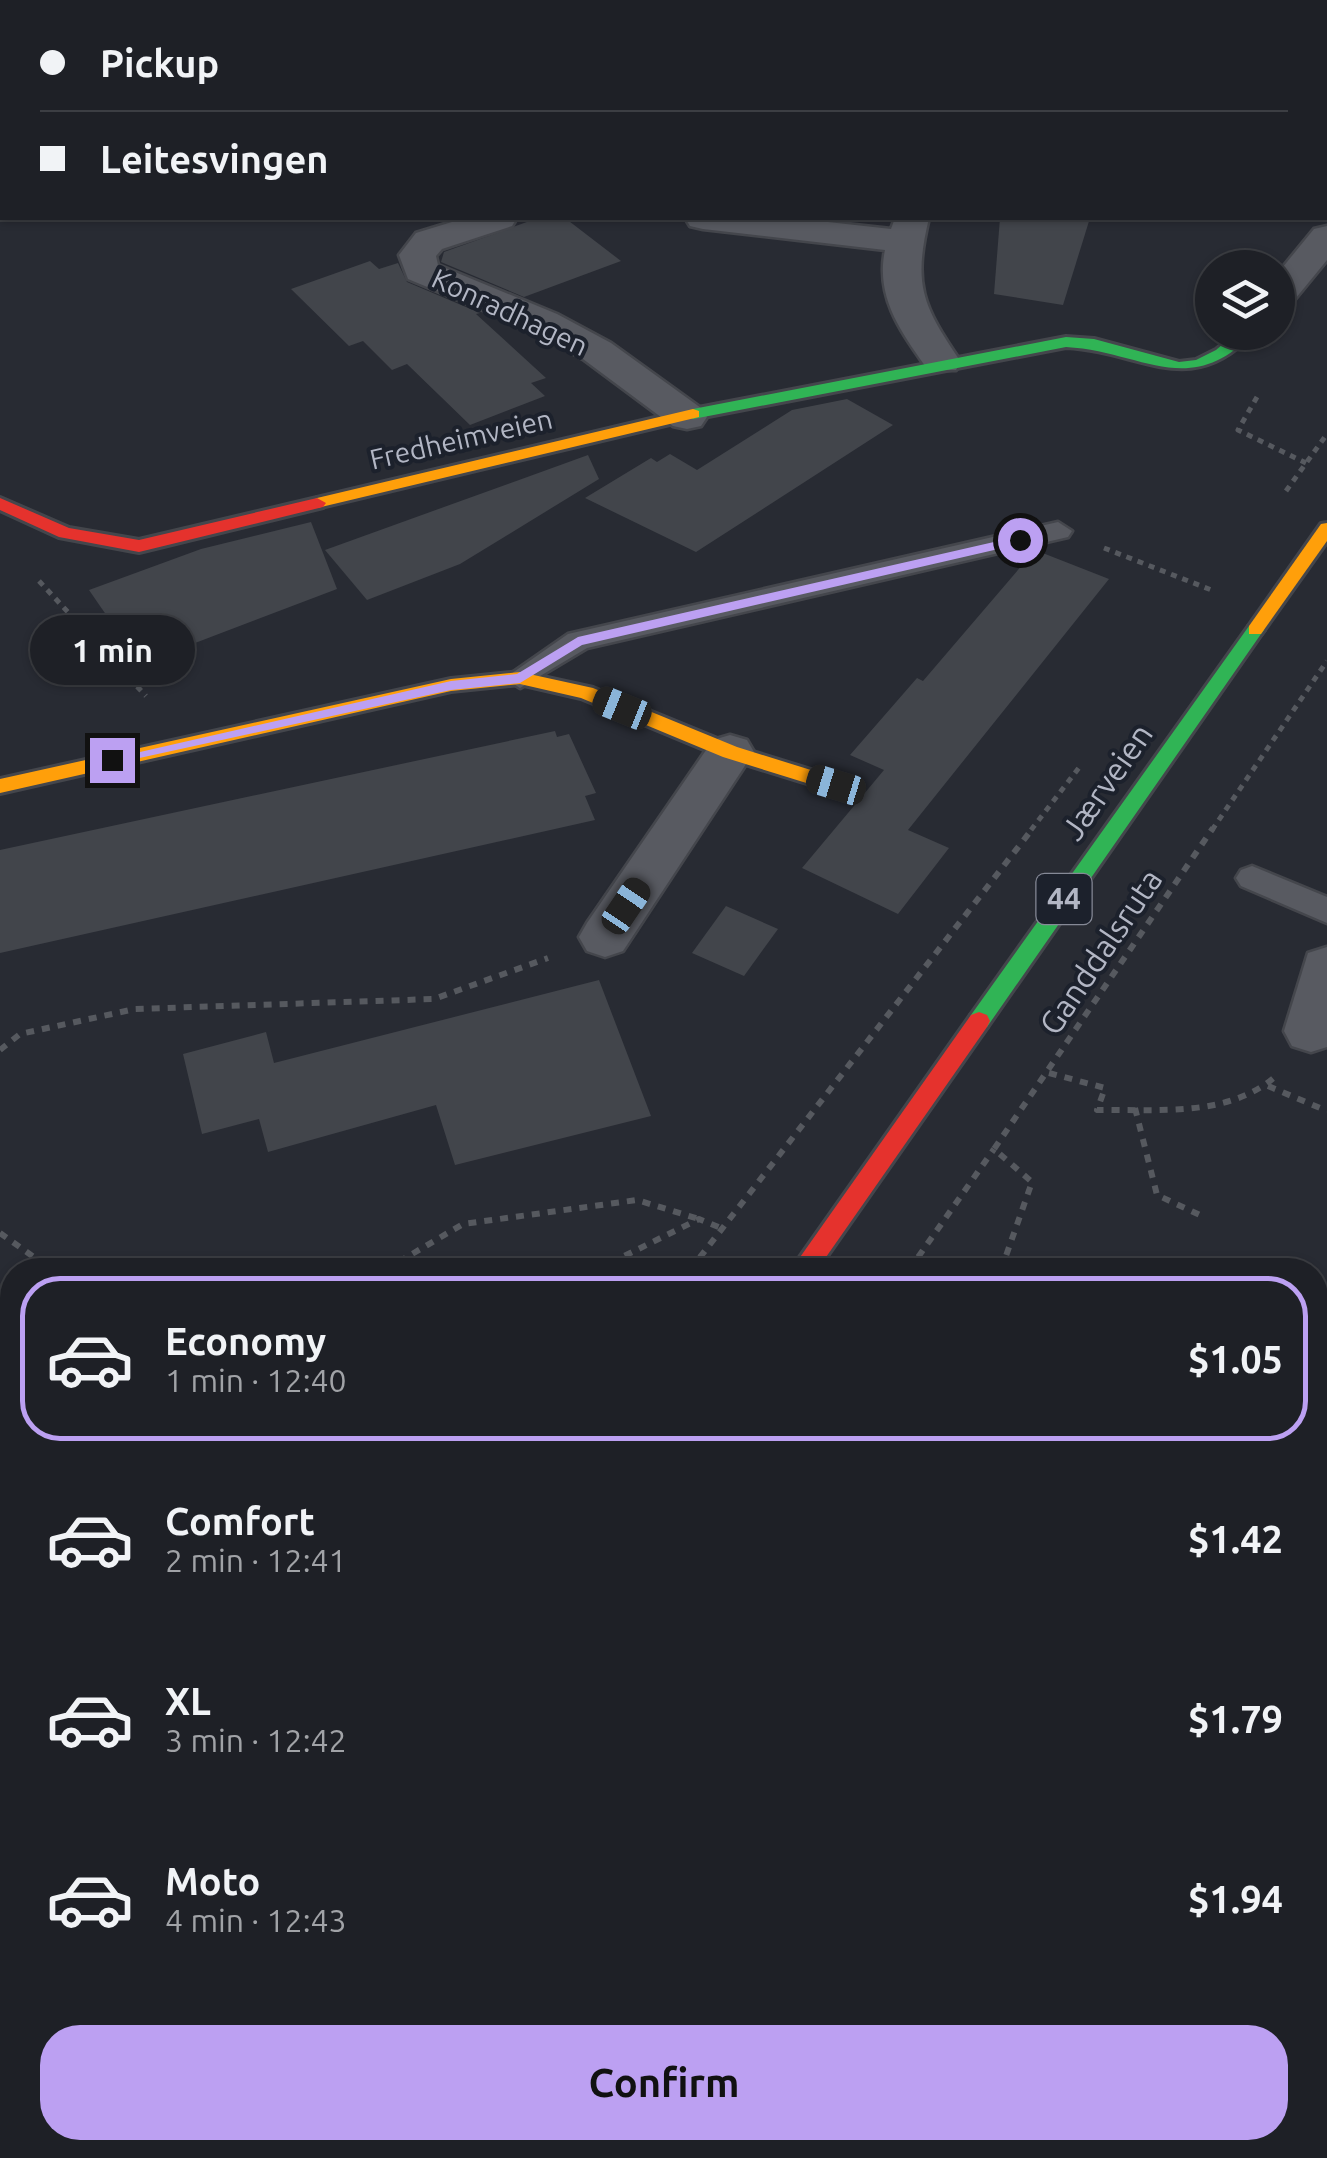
<!DOCTYPE html>
<meta charset="utf-8">
<style>
body{margin:0;font-family:Ubuntu,sans-serif;background:#26282e;color:#f1f3f6;height:100vh;display:flex;flex-direction:column;font-size:38px;white-space:nowrap}
*{box-sizing:border-box;margin:0}
p{font-size:32px;color:#a1a3a7}
.icon{flex:none;width:55px;height:55px;fill:none;stroke:currentColor;stroke-width:2;stroke-linecap:round;stroke-linejoin:round}
.map{position:relative;flex:1;overflow:hidden}
.side{position:absolute;left:0px;top:1258px;width:1328px;height:902px;display:flex;flex-direction:column;background:#1e2026;border-radius:40px 40px 0 0;box-shadow:0 2px 8px #0004,0 0 0 2px #3c3e43}
.side>*{flex:none}
.hud{position:absolute;left:0px;top:0px;width:1328px;height:220px;box-shadow:0 2px 8px #0004,0 0 0 2px #3c3e43;display:grid;align-content:center;height:220px;padding:0 40px;background:#1e2026}
.fabs{position:absolute;left:1195px;top:250px;display:grid;gap:20px}
.fabs a{display:grid;place-items:center;width:100px;height:100px;border-radius:50%;background:#1e2026;box-shadow:0 2px 8px #0004,0 0 0 2px #3c3e43;font-size:50px}
.end{position:absolute;width:45px;height:45px;margin:-22px;border:12px solid #bca0f2;background:#111;box-shadow:0 0 0 5px #111}
.from{border-radius:50%}
.bubble{position:absolute;height:70px;border-radius:35px;background:#1e2026;box-shadow:0 2px 8px #0004,0 0 0 2px #3c3e43;font-size:32px;font-weight:700;line-height:70px;text-align:center}
.car{position:absolute;width:30px;height:60px;margin:-30px -15px;border-radius:12px;box-shadow:0 0 8px 2px #0007;background:linear-gradient(#222 24%,#8ab4d8 0 40%,#222 0 76%,#8ab4d8 0 86%,#222 0)}
.hud b{display:flex;align-items:center;gap:35px;height:95px;font-size:38px}
.hud b+b{border-top:2px solid #3c3e43}
.hud i{width:25px;height:25px;background:#f1f3f6}
ul{padding:18px 0 0;list-style:none}
li{display:flex;align-items:center;gap:30px;height:165px;margin:0 20px 15px;padding:0 20px;border:5px solid transparent;border-radius:40px}
li div{flex:1}
li b{display:block;font-size:38px}
li em{font-style:normal;font-weight:700}
li.selected{border-color:#bca0f2}
li>.icon{width:90px;height:90px;stroke-width:1.5}
.cta{display:flex;gap:20px;margin-top:auto;padding:20px 40px}
.cta a{flex:1;height:115px;border-radius:40px;background:#bca0f2;color:#111;font-size:40px;font-weight:700;line-height:115px;text-align:center}
.map>svg:first-child{display:block}
.building{fill:#42454b}
.lines{fill:none;stroke-linecap:round;stroke-linejoin:round}
.lane-casing{stroke:#44464c;stroke-width:5}
.street-casing{stroke:#44464c;stroke-width:5}
.fast-casing{stroke:#44464c;stroke-width:6}
.slow-casing{stroke:#44464c;stroke-width:6}
.jam-casing{stroke:#44464c;stroke-width:6}
.path-far3{stroke:#56595f;stroke-width:4;stroke-dasharray:5 5;stroke-linecap:butt}
.path-far2{stroke:#56595f;stroke-width:5;stroke-dasharray:6 6;stroke-linecap:butt}
.path-far1{stroke:#56595f;stroke-width:6;stroke-dasharray:8 8;stroke-linecap:butt}
.path{stroke:#56595f;stroke-width:8;stroke-dasharray:10 10;stroke-linecap:butt}
.lane{fill:#585a61;fill-rule:evenodd}
.street{fill:#585a61;fill-rule:evenodd}
.fast{fill:#30b455;fill-rule:evenodd}
.slow{fill:#ff9f0a;fill-rule:evenodd}
.jam{fill:#e5322d;fill-rule:evenodd}
.route{fill:#bca0f2}
.labels{text-anchor:middle;stroke-width:8;stroke-linejoin:round;paint-order:stroke}
.far-street-label{font-size:28px;fill:#b2b6c4;stroke:#1c212c}
.shield{fill:#1c212c;stroke:#858996;stroke-width:2.5}
.shield-label{font-size:30px;font-weight:bold;fill:#b2b6c4}
.street-label{font-size:32px;fill:#b2b6c4;stroke:#1c212c}
</style>
<div class="map">
<svg width="1327" height="2158" viewBox="0 0 1327 2158">
<rect width="100%" height="100%" fill="#282b33"/>
<g class="building">
<polygon points="538,218 565,218 621,261 524,297 441,262 444,252"/>
<polygon points="1000,218 1090,218 1063,305 994,294"/>
<polygon points="370,261 379,269 398,263 407,282 480,313 476,314 546,378 531,383 545,396 470,425 407,364 392,370 363,341 349,346 291,289"/>
<polygon points="847,399 893,425 696,552 585,498 651,458 657,462 670,454 697,470 792,410"/>
<polygon points="588,455 599,479 460,564 367,600 325,550"/>
<polygon points="311,522 337,589 140,664 89,590 201,549"/>
<polygon points="1035,550 1109,579 908,830 949,848 898,914 802,868 884,770 850,755 917,678 923,681"/>
<polygon points="555,731 557,737 569,734 596,793 585,796 595,820 0,953 0,850"/>
<polygon points="726,906 778,929 744,976 692,953"/>
<polygon points="599,980 651,1116 455,1165 436,1105 268,1152 259,1119 202,1134 183,1054 266,1032 274,1063"/>
</g>
<g class="lines">
<defs>
<g id="lane">
<polygon points="1058,522 1072,531 1068,537 587,648 520,688 505,678 568,634"/>
<polygon points="1252,866 1327,897 1327,923 1241,886 1236,878 1241,870"/>
<polygon points="593,2148 650,2148 646,2158 589,2158"/>
</g>
<g id="street">
<rect x="962" y="0" width="30" height="2"/>
<polygon points="1183,0 1232,0 1233,2 1184,2"/>
<rect x="0" y="4" width="2" height="19"/>
<rect x="1325" y="7" width="2" height="18"/>
<polygon points="465,218 517,218 512,226 442,249 436,256 438,265 557,314 611,343 701,408 707,417 701,426 687,429 673,426 583,359 531,330 408,279 399,255 416,233"/>
<path d="M685,218H792L891,229L895,218H929C913,285 922,305 961,362L956,370H928C902,333 875,298 885,250L703,229L690,226Z"/>
<polygon points="1327,226 1327,260 1291,304 1278,307 1278,273 1314,229"/>
<polygon points="730,735 747,740 754,752 623,951 605,957 587,951 579,937 587,923 713,740"/>
<polygon points="1327,947 1327,1047 1311,1052 1292,1046 1284,1031 1308,953"/>
<polygon points="1327,2050 1327,2158 1300,2158 1285,2148 1315,2148 1315,2055"/>
<polygon points="392,2148 496,2148 501,2158 396,2158"/>
</g>
<g id="fast">
<path d="M1237,332H1254C1190,401 1142,351 1066,347L693,419L685,414L693,409L1066,337L1094,339L1179,362L1196,360L1216,350Z"/>
<polygon points="1255,624 1264,630 1261,634 987,1027 971,1027 968,1021 971,1015 1249,626"/>
</g>
<g id="slow">
<polygon points="693,409 699,411 699,417 317,508 308,503 317,498"/>
<polygon points="1327,523 1327,541 1261,634 1249,634 1249,626 1321,524"/>
<polygon points="520,672 593,688 737,747 843,780 846,785 843,790 829,790 723,757 581,698 520,684 451,691 0,793 0,779 451,679"/>
</g>
<g id="jam">
<polygon points="0,498 69,528 139,540 317,498 326,503 323,507 139,552 59,537 0,510"/>
<polygon points="979,1012 987,1015 990,1021 987,1027 817,1270 791,1270 971,1015"/>
<polygon points="158,2148 194,2148 190,2158 154,2158"/>
</g>
</defs>
<use href="#lane" class="lane-casing"/>
<use href="#street" class="street-casing"/>
<use href="#fast" class="fast-casing"/>
<use href="#slow" class="slow-casing"/>
<use href="#jam" class="jam-casing"/>
<g class="path-far3">
<polyline points="231,0 236,2"/>
<polyline points="1075,0 1095,2"/>
</g>
<g class="path-far2">
<polyline points="1257,397 1238,430 1306,463"/>
<polyline points="1286,491 1327,434"/>
<polyline points="1104,548 1214,591"/>
<polyline points="39,581 146,696"/>
<polyline points="1031,830 1081,765"/>
<polyline points="1212,830 1327,661"/>
</g>
<g class="path-far1">
<polyline points="0,1050 20,1034 135,1009 434,999 548,958"/>
<path d="M1049,1073L1105,1088L1097,1110C1157,1109 1228,1118 1276,1076"/>
<polyline points="1268,1086 1327,1111"/>
<polyline points="1135,1108 1157,1195 1202,1216"/>
<polyline points="0,1233 52,1270"/>
<polyline points="385,1270 463,1224 637,1200 699,1219"/>
<polyline points="596,1270 699,1219 721,1228"/>
<polyline points="690,1270 1033,828"/>
<polyline points="909,1270 994,1149"/>
<polyline points="1001,1270 1032,1182 994,1149 1213,828"/>
</g>
<g class="path">
<polyline points="0,2082 12,2059"/>
<polyline points="10,2158 18,2148"/>
</g>
<use href="#lane" class="lane"/>
<use href="#street" class="street"/>
<use href="#fast" class="fast"/>
<use href="#slow" class="slow"/>
<use href="#jam" class="jam"/>
</g>
<polygon class="route" points="1020,536 1025,543 582,645 520,683 451,690 112,764 105,760 451,681 517,674 578,637"/>
<g class="labels">
<g class="far-street-label">
<text transform="translate(510 312) rotate(25)" y="10">Konradhagen</text>
<text transform="translate(461 439) rotate(-13)" y="10">Fredheimveien</text>
</g>
<rect class="shield" x="1036.5" y="874" width="55" height="50" rx="8"/>
<g class="shield-label">
<text x="1064" y="909">44</text>
</g>
<g class="street-label">
<text transform="translate(1107 782) rotate(-55)" y="11">Jærveien</text>
<text transform="translate(1101 952) rotate(-56)" y="11">Ganddalsruta</text>
</g>
</g>
</svg>
<div class="fabs">
<a><svg class="icon" aria-label="layers" viewBox="0 0 24 24"><path d="M12 4l9 5-9 5-9-5zM3 14l9 5 9-5"/></svg></a>
</div>
<i class="end from" style="left:1020px;top:540px"></i>
<i class="end" style="left:112px;top:760px"></i>
<div class="bubble" style="left:30px;top:615px;width:165px">1 min</div>
<i class="car" style="left:622px;top:708px;rotate:292deg"></i>
<i class="car" style="left:836px;top:785px;rotate:287deg"></i>
<i class="car" style="left:626px;top:906px;rotate:34deg"></i>
<div class="hud">
<b><i class="from"></i>Pickup</b>
<b><i></i>Leitesvingen</b>
</div>
<section class="side">
<ul>
<li class="selected"><svg class="icon" aria-label="car" viewBox="0 0 24 24"><path d="M5 17H2v-5l4-1 3-4h7l3 4 3 1v5h-3M9 17h6M6 11h13"/><circle cx="7" cy="17" r="2"/><circle cx="17" cy="17" r="2"/></svg><div><b>Economy</b><p>1 min · 12:40</p></div><em>$1.05</em></li>
<li><svg class="icon" aria-label="car" viewBox="0 0 24 24"><path d="M5 17H2v-5l4-1 3-4h7l3 4 3 1v5h-3M9 17h6M6 11h13"/><circle cx="7" cy="17" r="2"/><circle cx="17" cy="17" r="2"/></svg><div><b>Comfort</b><p>2 min · 12:41</p></div><em>$1.42</em></li>
<li><svg class="icon" aria-label="car" viewBox="0 0 24 24"><path d="M5 17H2v-5l4-1 3-4h7l3 4 3 1v5h-3M9 17h6M6 11h13"/><circle cx="7" cy="17" r="2"/><circle cx="17" cy="17" r="2"/></svg><div><b>XL</b><p>3 min · 12:42</p></div><em>$1.79</em></li>
<li><svg class="icon" aria-label="car" viewBox="0 0 24 24"><path d="M5 17H2v-5l4-1 3-4h7l3 4 3 1v5h-3M9 17h6M6 11h13"/><circle cx="7" cy="17" r="2"/><circle cx="17" cy="17" r="2"/></svg><div><b>Moto</b><p>4 min · 12:43</p></div><em>$1.94</em></li>
</ul>
<div class="cta"><a>Confirm</a></div>
</section>
</div>
